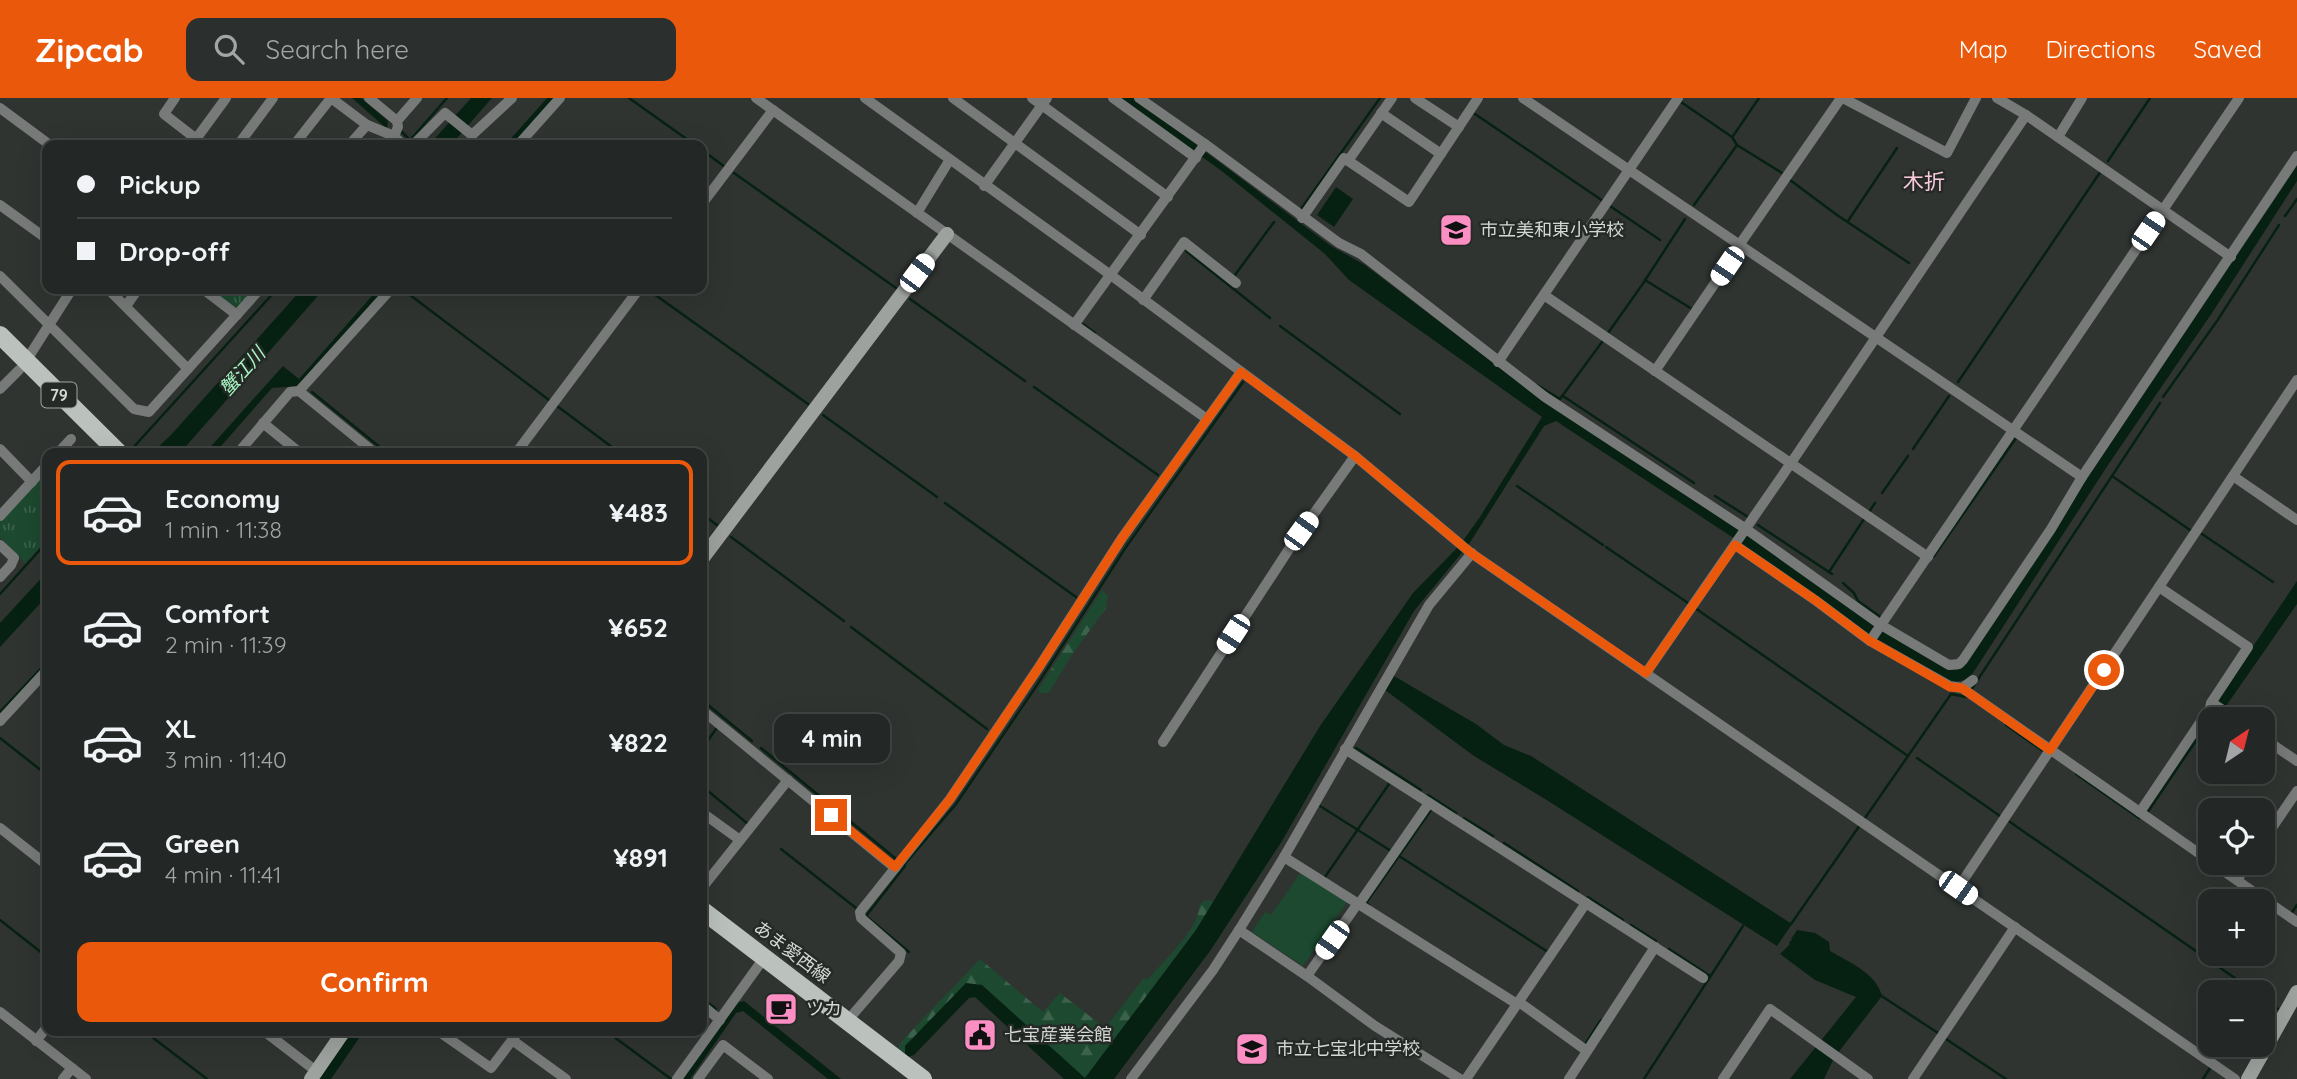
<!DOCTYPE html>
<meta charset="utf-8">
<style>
body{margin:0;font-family:Quicksand,"Noto Sans JP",sans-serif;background:#2b2f2d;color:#f1f3f6;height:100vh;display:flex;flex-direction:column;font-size:26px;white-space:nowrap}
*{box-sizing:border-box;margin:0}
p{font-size:23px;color:#a3a5a7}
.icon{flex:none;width:38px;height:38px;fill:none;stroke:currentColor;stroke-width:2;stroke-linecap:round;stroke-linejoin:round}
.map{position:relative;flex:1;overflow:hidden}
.drawer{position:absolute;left:42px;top:350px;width:665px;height:588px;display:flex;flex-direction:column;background:#232725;border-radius:14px;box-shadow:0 7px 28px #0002,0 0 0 2px #404442}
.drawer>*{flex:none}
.hud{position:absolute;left:42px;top:42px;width:665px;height:154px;border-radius:14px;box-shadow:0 7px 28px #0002,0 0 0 2px #404442;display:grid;align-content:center;height:154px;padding:0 35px;background:#232725}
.needle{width:46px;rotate:35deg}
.buttons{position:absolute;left:2198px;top:609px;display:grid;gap:14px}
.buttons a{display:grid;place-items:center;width:77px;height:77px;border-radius:14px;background:#232725;box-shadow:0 7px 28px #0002,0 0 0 2px #404442;font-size:35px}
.end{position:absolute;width:32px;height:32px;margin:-16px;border:9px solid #ea580c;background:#fff;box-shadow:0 0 0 4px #fff}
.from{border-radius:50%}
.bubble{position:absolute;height:49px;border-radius:14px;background:#232725;box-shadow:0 7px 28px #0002,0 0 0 2px #404442;font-size:23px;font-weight:700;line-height:49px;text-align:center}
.car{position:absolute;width:21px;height:42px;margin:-21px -10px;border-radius:9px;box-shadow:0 0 5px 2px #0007;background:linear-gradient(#fff 24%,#345 0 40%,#fff 0 76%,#345 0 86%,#fff 0)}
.hud b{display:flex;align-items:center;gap:24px;height:66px;font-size:26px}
.hud b+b{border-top:2px solid #404442}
.hud i{width:18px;height:18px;background:#f1f3f6}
ul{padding:12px 0 0;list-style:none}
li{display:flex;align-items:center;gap:21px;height:105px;margin:0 14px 10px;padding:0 21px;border:4px solid transparent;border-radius:14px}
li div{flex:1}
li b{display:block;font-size:26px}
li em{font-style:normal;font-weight:700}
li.selected{border-color:#ea580c}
li>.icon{width:63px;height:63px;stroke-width:1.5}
.action{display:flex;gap:14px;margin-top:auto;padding:14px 35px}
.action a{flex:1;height:80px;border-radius:14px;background:#ea580c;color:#fff;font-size:28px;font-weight:700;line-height:80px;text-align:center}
header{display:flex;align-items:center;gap:42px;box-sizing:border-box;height:98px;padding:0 35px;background:#ea580c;color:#fff}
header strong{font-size:33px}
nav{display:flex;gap:38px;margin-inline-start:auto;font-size:24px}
.search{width:490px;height:63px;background:#2b2f2d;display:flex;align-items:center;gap:18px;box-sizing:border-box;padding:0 24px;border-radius:14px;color:#a3a5a7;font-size:26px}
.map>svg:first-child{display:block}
.forest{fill:url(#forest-firs)}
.park{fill:url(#park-tufts)}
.pitch{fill:#1c492f}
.water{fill:#062112}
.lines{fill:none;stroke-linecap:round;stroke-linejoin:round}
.stream{stroke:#062112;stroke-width:2.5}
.street{stroke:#777a78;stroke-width:10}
.secondary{stroke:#9ea29f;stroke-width:14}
.primary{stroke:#bbc1bd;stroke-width:18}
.route{stroke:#ea580c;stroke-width:9}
.labels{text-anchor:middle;stroke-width:5;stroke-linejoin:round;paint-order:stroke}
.shield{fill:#252a27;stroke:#a0a4a1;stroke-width:2}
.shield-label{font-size:16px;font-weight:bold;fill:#d4d8d5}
.poi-label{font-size:18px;fill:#d4d8d5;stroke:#252a27;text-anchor:start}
.street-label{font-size:18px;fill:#d4d8d5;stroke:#252a27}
.water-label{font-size:19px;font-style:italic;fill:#a6f5c2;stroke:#252a27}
.quarter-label{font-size:21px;fill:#f9c9de;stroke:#252a27}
</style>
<header>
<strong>Zipcab</strong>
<div class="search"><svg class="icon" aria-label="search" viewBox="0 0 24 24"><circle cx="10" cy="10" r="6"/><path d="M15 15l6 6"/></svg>Search here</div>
<nav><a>Map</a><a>Directions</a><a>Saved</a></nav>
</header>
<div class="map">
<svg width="2297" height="981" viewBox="0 0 2297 981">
<defs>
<pattern id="forest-firs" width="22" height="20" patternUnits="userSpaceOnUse" patternTransform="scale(1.75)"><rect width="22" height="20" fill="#1c492f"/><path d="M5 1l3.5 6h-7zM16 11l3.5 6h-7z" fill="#3c624c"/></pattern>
<pattern id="park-tufts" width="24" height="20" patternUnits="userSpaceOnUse" patternTransform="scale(1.75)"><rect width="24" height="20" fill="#1c492f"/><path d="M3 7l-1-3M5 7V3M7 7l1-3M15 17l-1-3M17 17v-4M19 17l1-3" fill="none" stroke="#3c624c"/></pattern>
</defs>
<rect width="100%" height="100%" fill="#2f3431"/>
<g class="forest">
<polygon points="1102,492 1108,498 1106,510 1071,558 1049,595 1040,595 1038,592"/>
<path d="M1209,802L1214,804L1196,832L1085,981L982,887L905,948V956L899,951V946L980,861L1043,914L1060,895L1105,930L1143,881H1148C1162,865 1201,829 1199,808L1203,803Z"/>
</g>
<g class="park">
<polygon points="211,191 255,191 239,209 235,209"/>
<polygon points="47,372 47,442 25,465 0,439 0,424"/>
</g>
<polygon class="pitch" points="1301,774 1347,804 1303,868 1252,834 1265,814 1271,817"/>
<g class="water">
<polygon points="352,0 361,0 388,23 387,31"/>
<polygon points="471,0 492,0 451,47 429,47"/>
<polygon points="547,0 554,0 513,47 505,47"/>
<polygon points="1120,0 1134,0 1331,148 1365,167 1542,302 1951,572 1958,572 1964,568 2086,382 2297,68 2297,83 2214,212 2108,367 1973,575 1965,582 1950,585 1878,543 1735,441 1556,323 1544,328 1469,446 1414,513 1282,743 1210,853 1114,981 1064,981 975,899 969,900 914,957 908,959 905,956 905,948 966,885 982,887 1085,980 1196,832 1320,628 1413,495 1459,448 1480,419 1542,319 1349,182 1325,156 1223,74"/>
<polygon points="1336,89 1353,101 1334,129 1317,117"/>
<polygon points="302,191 324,191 180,355 156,355 157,350 170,338"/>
<polygon points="378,191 385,191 299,288 272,290 215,355 205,355 283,268 299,281"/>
<polygon points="47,474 47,498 0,549 0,525"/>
<polygon points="2297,483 2297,506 2226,608 2217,602"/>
<polygon points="1394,578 1476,626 1504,647 1531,658 1792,826 1777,848 1545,701 1474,658 1385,592"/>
<path d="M1797,832L1815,835L1829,844L1830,853C1849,864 1876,875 1882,898L1834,960L1824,981H1790L1856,899L1815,882L1780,856L1790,846L1789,844L1792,842L1791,841Z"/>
<polygon points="744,903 841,981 828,981 743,913 736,915 690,981 682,981 736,905"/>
<polygon points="351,933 364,933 331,981 319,981"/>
</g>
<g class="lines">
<g class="stream">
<polyline points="629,0 695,47"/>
<polyline points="1681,4 1732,39 1737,47 1694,107"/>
<polyline points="1475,16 1603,103"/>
<polyline points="400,32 410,42"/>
<polyline points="1733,38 1759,0"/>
<polyline points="406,47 447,0"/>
<polyline points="1737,47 1782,75"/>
<polyline points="702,52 725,69"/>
<polyline points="2108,63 2150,0"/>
<polyline points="734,75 896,190"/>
<polyline points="1790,82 1837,117 1909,165"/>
<polyline points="1610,108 1660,142"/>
<polyline points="1301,111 1380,0"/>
<polyline points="2285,118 2297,101"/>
<polyline points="1848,123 1897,50"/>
<polyline points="1186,153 1270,220"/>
<polyline points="1235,177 1274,124"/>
<polyline points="1645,182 1692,211"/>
<polyline points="402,191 549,302"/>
<polyline points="647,191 808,306"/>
<polyline points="910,201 1025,283"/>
<polyline points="1083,226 1095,235"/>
<polyline points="1280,228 1400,316"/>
<polyline points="1608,235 1642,187 1685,121"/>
<polyline points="1958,284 2101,73"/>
<polyline points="1537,287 1560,301 1602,244"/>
<polyline points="1034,289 1158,377"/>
<polyline points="312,294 387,355"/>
<polyline points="1563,298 1694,385"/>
<polyline points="2163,299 2217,223 2279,127"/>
<polyline points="557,308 620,355"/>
<polyline points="823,317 937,399"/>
<polyline points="1913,351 1949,298"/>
<polyline points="131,352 277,191"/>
<polyline points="2112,378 2190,432"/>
<polyline points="1517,388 1603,447"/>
<polyline points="1882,395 1908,358"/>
<polyline points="1715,398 1748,419"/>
<polyline points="945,405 1076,499"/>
<polyline points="1869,414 1875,405"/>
<polyline points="702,416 717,427"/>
<polyline points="1758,427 1832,476"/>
<polyline points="2202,436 2273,484"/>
<polyline points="731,439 844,523"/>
<polyline points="1606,449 1691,507"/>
<polyline points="1934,458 2016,340"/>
<polyline points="1829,474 1864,421"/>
<polyline points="1843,485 1854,495 1858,503 1882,520"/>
<polyline points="0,496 47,444"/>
<polyline points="1695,510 1908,658"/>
<polyline points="851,529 987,631"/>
<polyline points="1971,592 2160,305"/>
<polyline points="702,602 752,643"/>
<polyline points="0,614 47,564"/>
<polyline points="2006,627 2043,653"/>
<polyline points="0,640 47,677"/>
<polyline points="761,650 895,760"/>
<polyline points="1356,650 1421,692"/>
<polyline points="702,651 716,631"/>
<polyline points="1917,660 2000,718"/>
<polyline points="2076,676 2139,720"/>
<polyline points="702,688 748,726"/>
<polyline points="1428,697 1456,715"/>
<polyline points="1320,708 1391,753"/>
<polyline points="2147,715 2216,613"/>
<polyline points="1464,720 1493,738"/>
<polyline points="1865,720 1951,596 1966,599"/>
<polyline points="2010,724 2255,894"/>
<polyline points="1504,745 1578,793"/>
<polyline points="781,751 856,810"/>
<polyline points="1399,758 1548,854 1549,852"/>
<polyline points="904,767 956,706 1035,590 1126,449 1243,284"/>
<polyline points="905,768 866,818 909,854"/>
<polyline points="1325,779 1389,686"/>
<polyline points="1588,799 1623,822"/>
<polyline points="1369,807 1366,805 1431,712"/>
<polyline points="2291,816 2297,807"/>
<polyline points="0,822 47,859"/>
<polyline points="1791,826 1860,727"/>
<polyline points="1631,827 1656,843"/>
<polyline points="1669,851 1710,878"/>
<polyline points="1880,897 1938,935"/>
<polyline points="702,900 716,911"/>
<polyline points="2263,900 2278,911"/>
<polyline points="144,933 207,981"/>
<polyline points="606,933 671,981"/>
<polyline points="1946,941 2006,981"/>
<polyline points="1586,945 1601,922"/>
<polyline points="1644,981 1743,828"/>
<polyline points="2203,981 2210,970"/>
</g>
<g class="street">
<polyline points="175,0 164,16 204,47"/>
<polyline points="331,0 367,27 349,47"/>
<polyline points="369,0 397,23"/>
<polyline points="756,0 1207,321"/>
<polyline points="865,0 1112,178 1355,358 1471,455 2235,981"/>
<polyline points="953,0 1141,137"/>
<polyline points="1032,0 1168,99"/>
<polyline points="1113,0 1196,60"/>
<polyline points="1139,0 1205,46 1339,145 1361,156 1545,299 1746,431 1881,527 1949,567 1959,566 1963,562 2051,431 2082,379 2297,58"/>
<polyline points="1415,0 1459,29"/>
<polyline points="1523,0 2082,379"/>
<polyline points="1843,0 1947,55 1976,0"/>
<polyline points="1997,0 2026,17 2231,159"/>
<polyline points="0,10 50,47"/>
<polyline points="1381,15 1441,56"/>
<polyline points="367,27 394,38 403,47"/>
<polyline points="394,38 398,29 397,23 417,0"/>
<polyline points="2058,39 2082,0"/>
<polyline points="196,41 226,0"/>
<polyline points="238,47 273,0"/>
<polyline points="294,47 331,0"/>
<polyline points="413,47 445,15 472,37 512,0"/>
<polyline points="518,47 560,0"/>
<polyline points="1348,63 1392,0"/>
<polyline points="984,88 1047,0"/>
<polyline points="702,106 773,12"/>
<polyline points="0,107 47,141"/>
<polyline points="917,115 949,63"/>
<polyline points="1302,120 1344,60 1409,104 1478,0"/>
<polyline points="1740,146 1841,0"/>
<polyline points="0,178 134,311 149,314 260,191"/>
<polyline points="108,191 188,271"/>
<polyline points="203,191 237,217"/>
<polyline points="1544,197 1928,459"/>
<polyline points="1143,202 1184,144 1236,185"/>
<polyline points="126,208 138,191"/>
<polyline points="1074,227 1205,46"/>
<polyline points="26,263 72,191"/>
<polyline points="1498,264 1678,0"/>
<polyline points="1655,273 1741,147"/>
<polyline points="0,291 19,272"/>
<polyline points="299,293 375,355"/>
<polyline points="263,325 300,355"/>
<polyline points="0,351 32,384"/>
<polyline points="58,355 71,341"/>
<polyline points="238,355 290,294 299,293 391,191"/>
<polyline points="516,355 639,191"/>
<polyline points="2233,378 2297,422"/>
<polyline points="0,418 47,367"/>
<polyline points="0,447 14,460 11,467 0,479"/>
<polyline points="1735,447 1815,502 1870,543 1950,588 1962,590 1973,582"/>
<polyline points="1870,543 2239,0"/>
<polyline points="1646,575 1791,365 2026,17"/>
<polyline points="1962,590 2210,763"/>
<polyline points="2212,605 2236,621"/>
<polyline points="702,612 895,770"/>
<polyline points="0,623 47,572"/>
<polyline points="2263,640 2297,663"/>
<polyline points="1163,644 1295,442 1355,358"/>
<polyline points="1345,651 1703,880"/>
<polyline points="2140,714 2210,610 2211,605 2248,549 2159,489"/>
<polyline points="702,718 704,716 740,742"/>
<polyline points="0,730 47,767"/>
<polyline points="2263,743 2297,693"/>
<polyline points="1284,759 1517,906"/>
<polyline points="2212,765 2297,824"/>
<polyline points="2237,782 2248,765"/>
<polyline points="702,790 788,682"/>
<polyline points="1958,790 2297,282"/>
<polyline points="1359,806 1429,705"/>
<polyline points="1239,832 1307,878 1375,928 1460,981"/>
<polyline points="1307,878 1358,805"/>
<polyline points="1519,904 1587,953"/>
<polyline points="702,907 720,922"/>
<polyline points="0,914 86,981"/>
<polyline points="848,922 899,863 901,855 861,820 860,814 950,701 1039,569 1122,440 1241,274"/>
<polyline points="264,933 316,973"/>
<polyline points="438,933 491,970 519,933"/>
<polyline points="512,942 566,981"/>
<polyline points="36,943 47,929"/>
<polyline points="63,981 72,970"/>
<polyline points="677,981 759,867"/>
<polyline points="698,981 723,947 768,981"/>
<polyline points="1131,981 1213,872 1239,832 1284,759 1429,507 1472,455"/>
<polyline points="1466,981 1586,805"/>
<polyline points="1569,981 1655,849"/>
<polyline points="1723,981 1770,911 1868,981"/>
<polyline points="1913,981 2015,829"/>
</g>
<g class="secondary">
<polyline points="702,461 947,136"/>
<polyline points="311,981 344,933"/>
<polyline points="2248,981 2297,894"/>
</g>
<g class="primary">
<polyline points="0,237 119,355"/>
<polyline points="702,812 923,981"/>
</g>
</g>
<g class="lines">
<polyline class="route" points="831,717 895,769 950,701 1039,569 1122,440 1241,274 1355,358 1471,455 1646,575 1735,447 1815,502 1870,543 1950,589 1962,590 2050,652 2104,572"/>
</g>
<defs>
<symbol id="school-square" viewBox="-11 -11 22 22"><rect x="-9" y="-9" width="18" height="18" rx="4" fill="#fb8fc4" stroke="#252a27"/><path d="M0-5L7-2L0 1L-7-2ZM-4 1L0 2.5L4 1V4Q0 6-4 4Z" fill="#111"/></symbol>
<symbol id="cafe-square" viewBox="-11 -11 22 22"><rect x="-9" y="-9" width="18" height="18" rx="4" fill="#fb8fc4" stroke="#252a27"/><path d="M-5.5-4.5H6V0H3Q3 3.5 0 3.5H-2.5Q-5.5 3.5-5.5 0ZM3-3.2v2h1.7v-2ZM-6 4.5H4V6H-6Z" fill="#111"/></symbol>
<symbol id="civic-square" viewBox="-11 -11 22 22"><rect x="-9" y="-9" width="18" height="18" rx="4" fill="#fb8fc4" stroke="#252a27"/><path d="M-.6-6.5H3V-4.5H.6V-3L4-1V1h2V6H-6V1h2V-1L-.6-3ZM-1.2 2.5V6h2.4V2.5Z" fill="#111"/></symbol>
</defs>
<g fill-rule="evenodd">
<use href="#school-square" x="1437" y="113" width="38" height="38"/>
<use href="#cafe-square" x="762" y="892" width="38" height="38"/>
<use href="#civic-square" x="961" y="918" width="38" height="38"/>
<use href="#school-square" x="1233" y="932" width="38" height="38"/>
</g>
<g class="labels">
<rect class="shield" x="41.5" y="284.5" width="35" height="25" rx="5"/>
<g class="shield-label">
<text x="59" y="303">79</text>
</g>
<g class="poi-label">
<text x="1480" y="138">市立美和東小学校</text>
<text x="806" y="917">ツカ</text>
<text x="1004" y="943">七宝産業会館</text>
<text x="1276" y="957">市立七宝北中学校</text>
</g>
<g class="street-label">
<text transform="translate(792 854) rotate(37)" y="6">あま愛西線</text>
</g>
<g class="water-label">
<text transform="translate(242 273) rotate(-48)" y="7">蟹江川</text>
</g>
<g class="quarter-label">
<text x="1924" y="91">木折</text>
</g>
</g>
</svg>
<div class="buttons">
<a><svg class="needle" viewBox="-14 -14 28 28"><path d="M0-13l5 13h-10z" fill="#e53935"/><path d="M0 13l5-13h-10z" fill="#a3a5a7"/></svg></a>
<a><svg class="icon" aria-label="locate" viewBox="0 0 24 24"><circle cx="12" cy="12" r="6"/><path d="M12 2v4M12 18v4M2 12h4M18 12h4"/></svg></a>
<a>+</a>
<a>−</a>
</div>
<i class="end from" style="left:2104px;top:572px"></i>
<i class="end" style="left:831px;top:717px"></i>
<div class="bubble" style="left:774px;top:616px;width:116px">4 min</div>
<i class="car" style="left:2148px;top:133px;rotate:34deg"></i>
<i class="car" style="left:1727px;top:168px;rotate:214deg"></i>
<i class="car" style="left:917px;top:175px;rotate:37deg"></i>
<i class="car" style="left:1301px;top:433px;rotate:36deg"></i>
<i class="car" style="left:1233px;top:536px;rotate:213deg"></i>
<i class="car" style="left:1958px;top:790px;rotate:125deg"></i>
<i class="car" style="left:1332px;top:842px;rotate:215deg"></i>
<div class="hud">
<b><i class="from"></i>Pickup</b>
<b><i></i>Drop-off</b>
</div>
<section class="drawer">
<ul>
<li class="selected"><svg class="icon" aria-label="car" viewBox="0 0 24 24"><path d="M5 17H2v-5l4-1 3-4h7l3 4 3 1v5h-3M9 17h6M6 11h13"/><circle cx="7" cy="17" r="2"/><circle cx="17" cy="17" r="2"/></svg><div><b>Economy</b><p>1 min · 11:38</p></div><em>¥483</em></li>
<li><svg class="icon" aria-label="car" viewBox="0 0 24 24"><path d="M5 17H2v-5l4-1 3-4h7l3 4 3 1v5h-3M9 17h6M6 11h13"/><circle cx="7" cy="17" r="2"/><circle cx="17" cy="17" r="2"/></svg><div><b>Comfort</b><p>2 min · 11:39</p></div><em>¥652</em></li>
<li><svg class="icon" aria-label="car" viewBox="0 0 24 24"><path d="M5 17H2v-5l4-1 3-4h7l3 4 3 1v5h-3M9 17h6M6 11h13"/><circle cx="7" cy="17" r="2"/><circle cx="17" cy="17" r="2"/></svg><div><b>XL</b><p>3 min · 11:40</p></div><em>¥822</em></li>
<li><svg class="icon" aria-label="car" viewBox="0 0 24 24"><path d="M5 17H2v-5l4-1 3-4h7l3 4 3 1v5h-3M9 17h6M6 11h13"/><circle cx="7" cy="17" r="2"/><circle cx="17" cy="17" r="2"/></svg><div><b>Green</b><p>4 min · 11:41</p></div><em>¥891</em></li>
</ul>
<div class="action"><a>Confirm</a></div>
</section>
</div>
